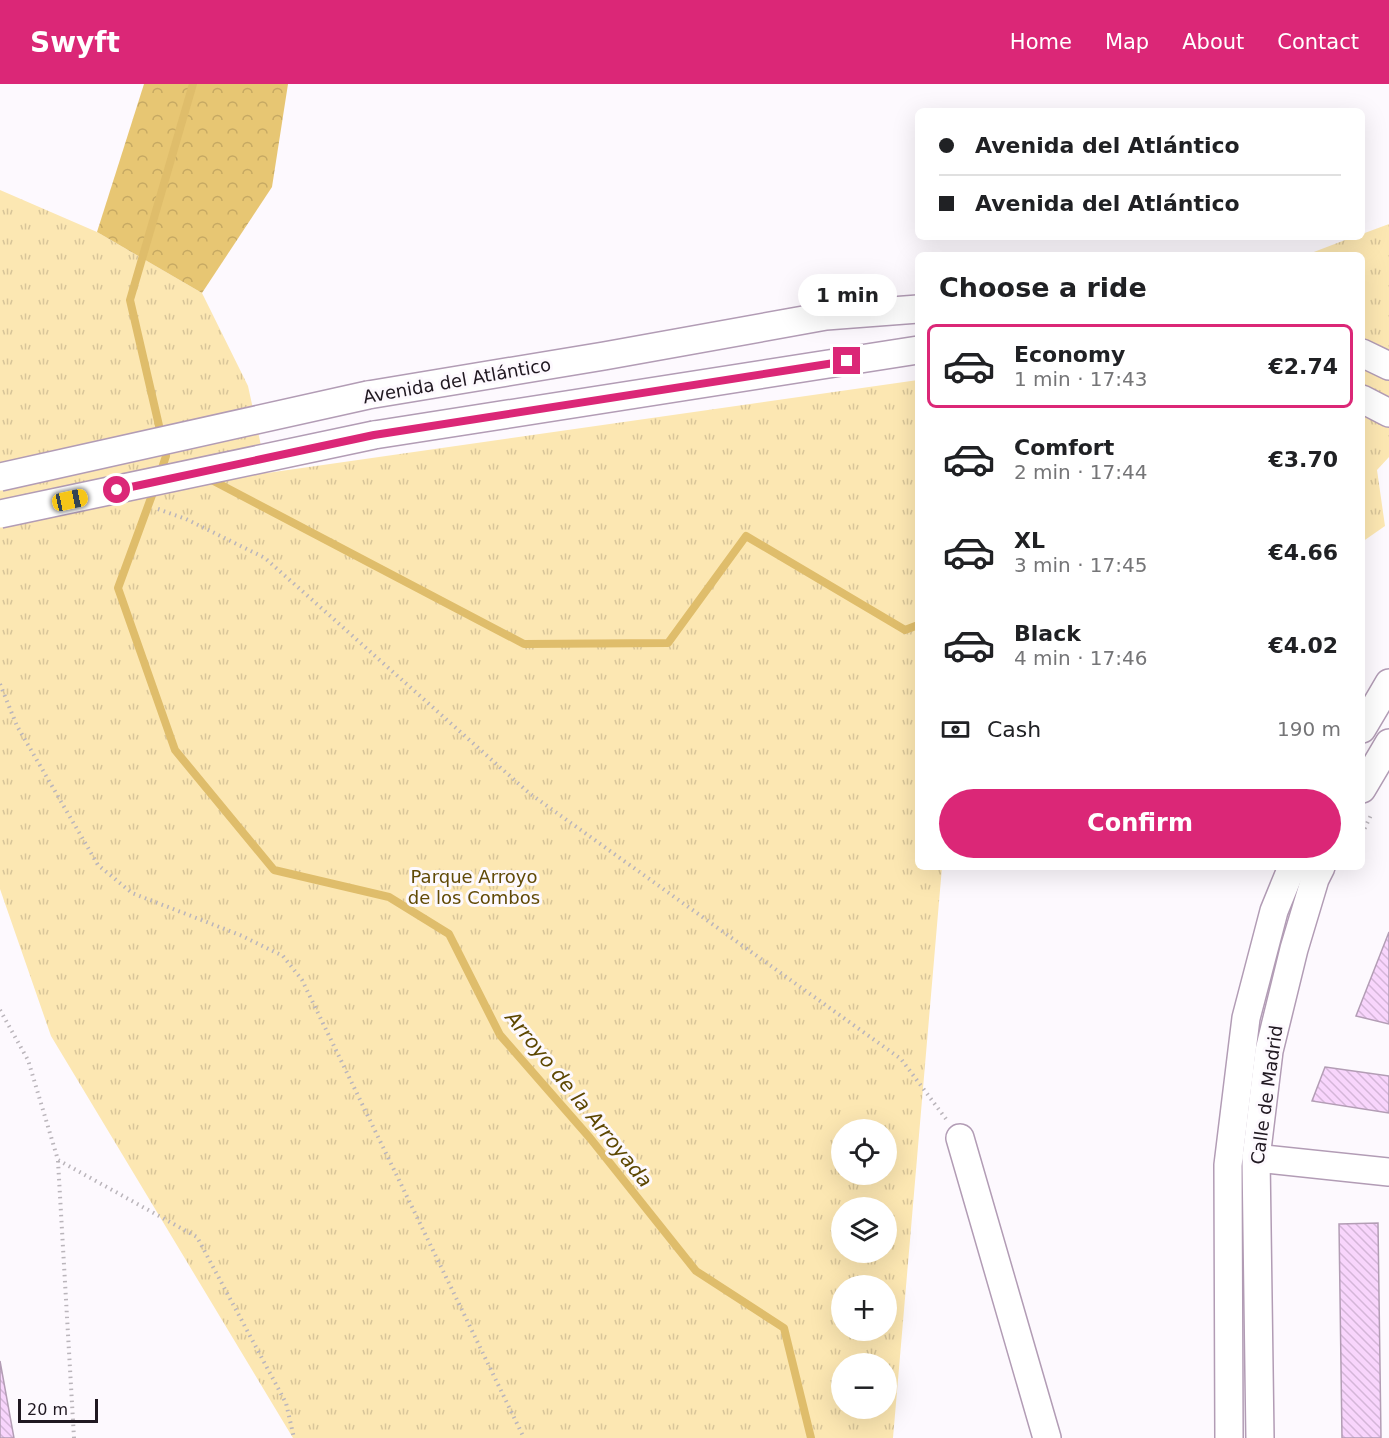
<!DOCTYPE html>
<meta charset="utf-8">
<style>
body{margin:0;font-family:"DejaVu Sans",sans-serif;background:#f2f2f2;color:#202124;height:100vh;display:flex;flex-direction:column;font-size:22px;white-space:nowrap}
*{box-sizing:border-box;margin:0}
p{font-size:20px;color:#757577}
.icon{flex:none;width:33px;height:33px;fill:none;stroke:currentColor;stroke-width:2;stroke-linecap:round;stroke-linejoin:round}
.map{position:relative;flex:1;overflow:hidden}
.side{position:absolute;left:915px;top:168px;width:450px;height:618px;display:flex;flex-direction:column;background:#fff;border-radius:9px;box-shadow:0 6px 24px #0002}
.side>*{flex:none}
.top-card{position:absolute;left:915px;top:24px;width:450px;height:132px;border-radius:9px;box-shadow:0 6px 24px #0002;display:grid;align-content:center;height:132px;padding:0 24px;background:#fff}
.buttons{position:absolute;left:831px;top:1035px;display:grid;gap:12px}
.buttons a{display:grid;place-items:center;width:66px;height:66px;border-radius:50%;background:#fff;box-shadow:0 6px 24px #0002;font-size:30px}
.scale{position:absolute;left:18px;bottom:15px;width:80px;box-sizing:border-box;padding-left:6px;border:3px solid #201821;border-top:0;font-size:16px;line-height:21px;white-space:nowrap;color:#201821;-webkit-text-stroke:4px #fdf9fe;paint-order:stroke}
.end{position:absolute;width:27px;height:27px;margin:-14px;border:8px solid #db2777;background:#fff;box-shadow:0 0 0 3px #fff}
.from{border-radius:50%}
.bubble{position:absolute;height:42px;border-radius:21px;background:#fff;box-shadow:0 6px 24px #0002;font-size:20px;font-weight:600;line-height:42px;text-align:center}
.car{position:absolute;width:18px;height:36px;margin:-18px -9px;border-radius:8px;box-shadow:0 0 4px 2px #0007;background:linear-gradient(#f5c518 24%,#345 0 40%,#f5c518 0 76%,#345 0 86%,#f5c518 0)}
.top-card b{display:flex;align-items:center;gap:21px;height:57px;font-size:22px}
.top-card b+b{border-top:2px solid #e0e0e0}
.top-card i{width:15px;height:15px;background:#202124}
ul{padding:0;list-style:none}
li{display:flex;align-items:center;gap:18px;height:84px;margin:0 12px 9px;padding:0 12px;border:3px solid transparent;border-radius:9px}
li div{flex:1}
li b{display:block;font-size:22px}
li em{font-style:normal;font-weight:600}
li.on{border-color:#db2777}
li>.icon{width:54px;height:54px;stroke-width:1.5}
h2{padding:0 24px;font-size:27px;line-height:72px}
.pay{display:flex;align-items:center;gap:15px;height:66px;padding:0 24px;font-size:22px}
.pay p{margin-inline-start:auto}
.button{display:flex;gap:12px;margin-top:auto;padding:12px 24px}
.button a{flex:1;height:69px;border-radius:36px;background:#db2777;color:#fff;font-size:24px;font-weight:600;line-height:69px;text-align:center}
header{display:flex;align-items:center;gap:36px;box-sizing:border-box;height:84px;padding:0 30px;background:#db2777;color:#fff}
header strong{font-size:28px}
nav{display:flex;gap:33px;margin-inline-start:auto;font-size:21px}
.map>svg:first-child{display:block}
.grass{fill:url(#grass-tufts);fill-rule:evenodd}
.forest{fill:url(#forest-crowns)}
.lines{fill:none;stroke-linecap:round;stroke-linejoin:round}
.stream{stroke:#dfbd6b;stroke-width:8}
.building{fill:url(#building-back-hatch);stroke:#b39db5;stroke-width:1.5}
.minor-casing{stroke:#b29cb5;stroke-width:30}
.path{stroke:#bab5bb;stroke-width:4;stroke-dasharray:1.5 4.5;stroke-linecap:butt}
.minor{stroke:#fff;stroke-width:27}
.minor-bridge-casing{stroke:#b29cb5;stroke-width:30;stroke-linecap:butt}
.minor-bridge{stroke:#fff;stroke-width:27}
.route{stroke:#db2777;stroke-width:8}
.labels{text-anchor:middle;stroke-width:6;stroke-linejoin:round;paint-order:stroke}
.street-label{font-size:18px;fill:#201821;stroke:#fdf9fe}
.park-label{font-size:18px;fill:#614a06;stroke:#fdf9fe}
.water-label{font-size:20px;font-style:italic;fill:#5d4701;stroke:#fdf9fe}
</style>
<header>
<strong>Swyft</strong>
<nav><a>Home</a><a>Map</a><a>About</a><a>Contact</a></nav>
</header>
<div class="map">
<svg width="1389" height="1354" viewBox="0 0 1389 1354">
<defs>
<pattern id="grass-tufts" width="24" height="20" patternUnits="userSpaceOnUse" patternTransform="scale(1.5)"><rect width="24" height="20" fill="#fce7b2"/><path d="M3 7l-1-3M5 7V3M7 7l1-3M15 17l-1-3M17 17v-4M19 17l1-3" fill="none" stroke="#d8c599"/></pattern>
<pattern id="forest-crowns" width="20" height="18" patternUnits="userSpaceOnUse" patternTransform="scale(1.5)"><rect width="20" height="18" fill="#e7c673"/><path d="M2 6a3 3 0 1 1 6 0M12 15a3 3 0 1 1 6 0" fill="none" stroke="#c6a963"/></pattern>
<pattern id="building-back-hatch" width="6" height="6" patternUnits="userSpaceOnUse" patternTransform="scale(1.5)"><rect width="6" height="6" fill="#f8d5fc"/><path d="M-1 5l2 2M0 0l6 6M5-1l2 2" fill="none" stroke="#d4b6d8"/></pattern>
</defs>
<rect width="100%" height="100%" fill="#fdf9fe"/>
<g class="grass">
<path d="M0,106L97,148L202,209L248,302L267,389L918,296V783H942L893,1354H293L51,952L0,805ZM842,1046H886V1090H842ZM842,1124H886V1168H842ZM842,1202H886V1246H842ZM842,1280H886V1324H842Z"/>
<polygon points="1389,140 1389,373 1377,386 1385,442 1362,458 1362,171 1306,171 1353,153 1362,153 1362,150"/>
</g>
<polygon class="forest" points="144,0 288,0 272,103 202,209 97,148"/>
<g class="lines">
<g class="stream">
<polyline points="160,390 166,372 130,216 193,0"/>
<polyline points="206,393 524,560 668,559 746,452 905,546 918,541"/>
<polyline points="155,403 118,504 175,666 274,786 389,813 449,850 500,951 590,1054 696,1187 784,1244 811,1354"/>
</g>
</g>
<g class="building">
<polygon points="1389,848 1389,940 1356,932"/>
<polygon points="1325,983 1389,992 1389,1029 1312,1017"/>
<polygon points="1378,1139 1381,1354 1342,1354 1339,1140"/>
<polygon points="0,1277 14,1354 0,1354"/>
</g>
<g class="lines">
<defs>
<g id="minor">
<polyline points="1362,269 1389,282"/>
<polyline points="368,311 604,272 826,232 918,225"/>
<polyline points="1362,315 1389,329"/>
<polyline points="374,351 918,266"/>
<polyline points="1362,645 1389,599"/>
<polyline points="1362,705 1389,659"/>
<polyline points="960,1054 1047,1354"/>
<polyline points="1256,1074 1389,1088"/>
<polyline points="1229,1354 1228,1081 1246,934 1274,827 1292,783"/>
<polyline points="1260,1354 1256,1074 1269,967 1294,865 1315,795 1321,783"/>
</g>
</defs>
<use href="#minor" class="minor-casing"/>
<g class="path">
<polyline points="158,425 186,435 265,474 529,709 901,975 946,1035"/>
<polyline points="0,600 17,642 98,781 132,809 240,851 283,872 302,896 524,1354"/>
<polyline points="1362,750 1372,729"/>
<polyline points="0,926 28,976 58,1076 197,1153 286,1319 294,1354"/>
<polyline points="58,1077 74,1354"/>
</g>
<use href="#minor" class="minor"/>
<defs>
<g id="minor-bridge">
<polyline points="0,393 368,311"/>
<polyline points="0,430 374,351"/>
</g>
</defs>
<use href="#minor-bridge" class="minor-bridge-casing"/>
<use href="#minor-bridge" class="minor-bridge"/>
</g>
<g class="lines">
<polyline class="route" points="117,406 374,351 847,277"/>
</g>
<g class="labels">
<g class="street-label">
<text transform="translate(457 297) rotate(-10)" y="6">Avenida del Atlántico</text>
<text transform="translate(1267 1011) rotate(-82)" y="6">Calle de Madrid</text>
</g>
<g class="park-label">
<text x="474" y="799">Parque Arroyo<tspan x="474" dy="21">de los Combos</tspan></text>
</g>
<g class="water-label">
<text transform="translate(579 1015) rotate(51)" y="7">Arroyo de la Arroyada</text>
</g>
</g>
</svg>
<div class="buttons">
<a><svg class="icon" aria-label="locate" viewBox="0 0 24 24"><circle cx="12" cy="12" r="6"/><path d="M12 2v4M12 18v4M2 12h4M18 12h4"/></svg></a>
<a><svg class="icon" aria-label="layers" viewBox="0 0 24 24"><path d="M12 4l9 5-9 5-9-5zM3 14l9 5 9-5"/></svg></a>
<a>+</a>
<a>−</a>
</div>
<div class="scale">20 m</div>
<i class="end from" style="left:117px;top:406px"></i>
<i class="end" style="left:847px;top:277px"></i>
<div class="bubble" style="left:798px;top:190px;width:99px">1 min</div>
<i class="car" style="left:70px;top:416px;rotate:78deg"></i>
<div class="top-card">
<b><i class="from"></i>Avenida del Atlántico</b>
<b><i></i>Avenida del Atlántico</b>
</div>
<section class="side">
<h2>Choose a ride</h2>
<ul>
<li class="on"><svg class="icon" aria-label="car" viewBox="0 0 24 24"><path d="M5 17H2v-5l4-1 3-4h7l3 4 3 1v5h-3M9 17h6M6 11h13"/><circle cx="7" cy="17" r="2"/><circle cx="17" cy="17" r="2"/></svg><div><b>Economy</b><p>1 min · 17:43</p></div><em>€2.74</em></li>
<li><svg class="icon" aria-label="car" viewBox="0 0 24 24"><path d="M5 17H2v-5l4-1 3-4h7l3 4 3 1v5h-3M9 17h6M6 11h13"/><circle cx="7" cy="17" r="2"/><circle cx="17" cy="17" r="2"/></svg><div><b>Comfort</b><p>2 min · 17:44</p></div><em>€3.70</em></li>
<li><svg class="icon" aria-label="car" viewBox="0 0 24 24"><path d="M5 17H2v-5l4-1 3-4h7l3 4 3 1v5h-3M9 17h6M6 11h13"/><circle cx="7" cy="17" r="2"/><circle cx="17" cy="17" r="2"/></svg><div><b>XL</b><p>3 min · 17:45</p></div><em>€4.66</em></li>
<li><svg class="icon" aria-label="car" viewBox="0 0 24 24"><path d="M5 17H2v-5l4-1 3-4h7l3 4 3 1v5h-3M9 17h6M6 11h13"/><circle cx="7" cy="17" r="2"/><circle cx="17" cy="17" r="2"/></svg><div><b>Black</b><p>4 min · 17:46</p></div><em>€4.02</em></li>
</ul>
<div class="pay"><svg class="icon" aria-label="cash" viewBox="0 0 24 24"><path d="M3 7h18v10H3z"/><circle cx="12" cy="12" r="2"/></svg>Cash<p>190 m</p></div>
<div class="button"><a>Confirm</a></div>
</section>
</div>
